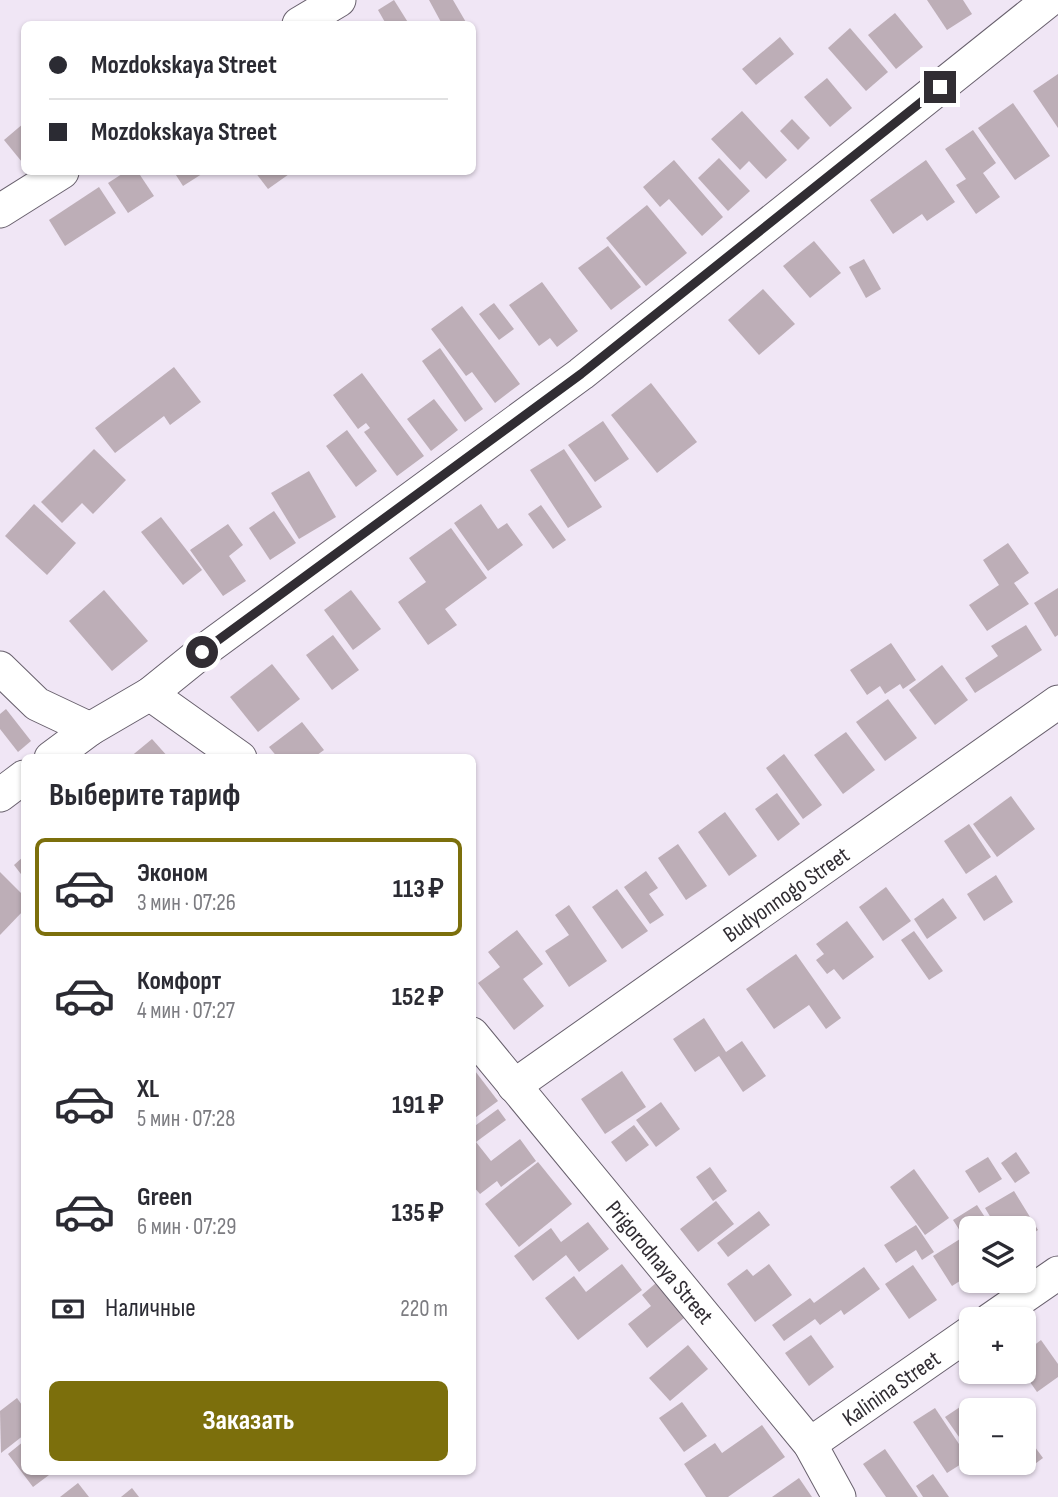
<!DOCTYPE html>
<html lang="ru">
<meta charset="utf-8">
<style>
body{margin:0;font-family:"Sofia Sans Condensed",sans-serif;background:#f2f2f3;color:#2b2b33;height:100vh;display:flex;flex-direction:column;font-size:26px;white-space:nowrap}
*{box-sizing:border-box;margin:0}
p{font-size:23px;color:#7c7c81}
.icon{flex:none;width:38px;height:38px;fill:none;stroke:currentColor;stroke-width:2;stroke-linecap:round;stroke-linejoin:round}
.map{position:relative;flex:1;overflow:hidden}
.sheet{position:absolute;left:21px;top:754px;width:455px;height:721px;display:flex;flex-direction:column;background:#fff;border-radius:10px;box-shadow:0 2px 5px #0004}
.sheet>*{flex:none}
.hud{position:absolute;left:21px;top:21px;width:455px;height:154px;border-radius:10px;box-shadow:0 2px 5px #0004;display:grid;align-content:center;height:154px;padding:0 28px;background:#fff}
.fabs{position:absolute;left:959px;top:1216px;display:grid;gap:14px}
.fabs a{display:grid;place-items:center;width:77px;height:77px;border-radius:10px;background:#fff;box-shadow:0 2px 5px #0004;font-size:35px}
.end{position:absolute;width:32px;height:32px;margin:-16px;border:9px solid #312d33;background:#fff;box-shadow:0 0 0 4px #fff}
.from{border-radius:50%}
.hud b{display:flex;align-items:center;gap:24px;height:66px;font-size:26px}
.hud b+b{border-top:2px solid #e1e1e2}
.hud i{width:18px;height:18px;background:#2b2b33}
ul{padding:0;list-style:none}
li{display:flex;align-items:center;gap:21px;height:98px;margin:0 14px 10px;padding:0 14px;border:4px solid transparent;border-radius:10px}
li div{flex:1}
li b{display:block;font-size:26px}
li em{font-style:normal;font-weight:700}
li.selected{border-color:#7c6f0c}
li>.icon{width:63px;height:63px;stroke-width:1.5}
h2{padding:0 28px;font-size:32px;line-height:84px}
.pay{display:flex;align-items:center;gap:18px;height:77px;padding:0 28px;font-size:26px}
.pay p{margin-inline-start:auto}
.button{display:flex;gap:14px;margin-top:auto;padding:14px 28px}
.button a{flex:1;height:80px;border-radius:10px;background:#7c6f0c;color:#fff;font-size:28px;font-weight:700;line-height:80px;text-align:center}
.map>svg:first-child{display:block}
.building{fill:#bdaeb7}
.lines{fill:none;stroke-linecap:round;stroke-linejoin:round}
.minor-casing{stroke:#68606d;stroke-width:35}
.minor{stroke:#fff;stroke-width:33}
.route{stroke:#312d33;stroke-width:9}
.labels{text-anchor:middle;stroke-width:5;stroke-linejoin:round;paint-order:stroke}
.street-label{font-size:23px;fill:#312d33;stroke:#fff}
</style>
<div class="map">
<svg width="1058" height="1497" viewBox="0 0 1058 1497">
<rect width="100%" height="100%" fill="#f0e6f5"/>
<g class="building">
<polygon points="394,0 409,24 386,24 378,10"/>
<polygon points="429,0 453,0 467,24 442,24"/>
<polygon points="927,0 963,0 972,14 947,30"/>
<polygon points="895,13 923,47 896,69 868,35"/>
<polygon points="850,28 888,72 866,91 828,48"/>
<polygon points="780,37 794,54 756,85 742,69"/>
<polygon points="1058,74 1058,128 1033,91"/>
<polygon points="827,78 852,108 830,127 804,97"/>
<polygon points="1013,103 1050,156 1015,180 978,128"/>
<polygon points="742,111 787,160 766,179 749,161 740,170 711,139"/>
<polygon points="792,119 810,138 798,150 780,131"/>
<polygon points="24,123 24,160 22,162 4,140"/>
<polygon points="973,130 996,163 983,173 1000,197 976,214 956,185 966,179 945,149"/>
<polygon points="719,158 750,191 728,211 698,178"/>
<polygon points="674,160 723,217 702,236 669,199 660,207 643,187"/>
<polygon points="926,160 955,202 927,221 922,214 893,234 870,200"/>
<polygon points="125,172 138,172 154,196 128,213 108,183"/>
<polygon points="174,172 205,172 183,186"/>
<polygon points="255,172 292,172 268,189"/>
<polygon points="99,187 116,213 65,246 49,220"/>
<polygon points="647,205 687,253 646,286 606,238"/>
<polygon points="814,241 841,273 810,298 783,266"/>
<polygon points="608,246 641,287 611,310 578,268"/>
<polygon points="864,259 881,289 866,298 849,267"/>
<polygon points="542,282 578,331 557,347 550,338 539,346 509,305"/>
<polygon points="763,289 795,324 759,355 728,320"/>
<polygon points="494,303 514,329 499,340 479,314"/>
<polygon points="462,306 520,384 495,403 472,372 466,376 431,329"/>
<polygon points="440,348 483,409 465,422 422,361"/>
<polygon points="174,367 201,402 170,425 164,416 115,453 95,428"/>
<polygon points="362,373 424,456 397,476 364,432 370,428 366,423 358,429 333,395"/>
<polygon points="651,383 697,442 657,473 611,415"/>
<polygon points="434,399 458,430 431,451 407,419"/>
<polygon points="603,421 629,459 595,482 568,445"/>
<polygon points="347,430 377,471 356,487 326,446"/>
<polygon points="94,449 126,480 93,514 82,503 62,523 41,502"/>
<polygon points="564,449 602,507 568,528 530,470"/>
<polygon points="309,471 336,517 299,539 271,493"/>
<polygon points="34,504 76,543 47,575 5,536"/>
<polygon points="481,504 498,529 507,523 523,545 488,571 454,523"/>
<polygon points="541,505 566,540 553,549 528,514"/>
<polygon points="274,511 296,543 270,560 249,528"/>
<polygon points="161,517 202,570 183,585 141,532"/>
<polygon points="228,524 243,545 229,556 246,581 223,596 190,550"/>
<polygon points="451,528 487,578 445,609 457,625 428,645 398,602 426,582 409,558"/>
<polygon points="1008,543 1029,573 1014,583 1029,604 987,631 969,605 999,585 983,560"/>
<polygon points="1058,588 1058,635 1055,637 1034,603"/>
<polygon points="104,590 148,641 112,671 69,621"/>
<polygon points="351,590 381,629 353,650 324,610"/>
<polygon points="1026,625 1042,650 975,693 965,678 998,656 991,646"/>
<polygon points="333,635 359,670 332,690 306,655"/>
<polygon points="891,643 916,680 903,689 900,684 885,694 880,686 867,695 850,670"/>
<polygon points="272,664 300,699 258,732 230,697"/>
<polygon points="942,665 968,700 935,725 909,690"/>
<polygon points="888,699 917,738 885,761 856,722"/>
<polygon points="6,709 31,741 18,752 0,729 0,714"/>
<polygon points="302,722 324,750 313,758 278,758 269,747"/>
<polygon points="846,732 875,770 843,794 814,755"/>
<polygon points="152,739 169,758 129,758"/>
<polygon points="784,754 822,805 803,819 766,768"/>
<polygon points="777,793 800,824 778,841 755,809"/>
<polygon points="1011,796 1035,829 997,857 973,824"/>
<polygon points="725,812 757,856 729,876 698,832"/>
<polygon points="969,824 991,857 966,874 944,841"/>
<polygon points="678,844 707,886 686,900 658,858"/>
<polygon points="24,856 24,878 14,865"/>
<polygon points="646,871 658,888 649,894 664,915 650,924 624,887"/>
<polygon points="0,872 24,896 24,910 0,935"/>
<polygon points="996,875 1013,902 984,921 967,894"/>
<polygon points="886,887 911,921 883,941 859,907"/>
<polygon points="617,889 648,931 622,949 592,907"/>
<polygon points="943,898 957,918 927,939 914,919"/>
<polygon points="569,905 607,961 569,987 545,951 569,935 555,915"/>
<polygon points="847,921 874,957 843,980 834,969 827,974 816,960 824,954 816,944"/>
<polygon points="517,930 543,964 523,979 544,1006 514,1030 478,983 500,967 488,952"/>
<polygon points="914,931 943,971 929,980 901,940"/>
<polygon points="796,954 841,1018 826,1029 809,1005 774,1029 746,989"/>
<polygon points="704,1018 726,1052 742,1041 766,1076 743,1092 719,1056 695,1072 673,1039"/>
<polygon points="472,1067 498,1101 472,1120"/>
<polygon points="622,1071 646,1107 605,1134 581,1099"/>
<polygon points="661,1102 680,1129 656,1147 636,1120"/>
<polygon points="498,1109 506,1120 476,1142 491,1161 520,1139 536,1161 501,1187 497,1181 480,1194 472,1185 472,1128"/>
<polygon points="634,1125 649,1145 626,1162 611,1142"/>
<polygon points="1016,1152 1030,1173 1015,1183 1001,1163"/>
<polygon points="988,1157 1002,1179 979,1193 965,1171"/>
<polygon points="538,1162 572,1204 519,1247 485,1204"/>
<polygon points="710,1167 727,1191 713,1201 696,1177"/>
<polygon points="914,1169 949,1218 925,1235 890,1187"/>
<polygon points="1014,1191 1038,1230 1024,1239 1024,1228 997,1228 985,1208"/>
<polygon points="716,1201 734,1224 698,1252 680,1229"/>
<polygon points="977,1205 992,1228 971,1228 971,1248 953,1220"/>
<polygon points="759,1211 770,1225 728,1257 717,1243"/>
<polygon points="588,1222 609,1249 579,1272 566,1255 533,1281 514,1256 551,1228 561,1242"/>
<polygon points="916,1225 934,1252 922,1260 916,1250 896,1263 884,1245"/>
<polygon points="960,1239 971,1257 971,1274 952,1286 933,1256"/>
<polygon points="622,1264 642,1290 578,1340 545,1298 574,1276 586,1292"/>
<polygon points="769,1264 792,1295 755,1322 727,1284 747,1269 753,1276"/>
<polygon points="913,1265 937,1300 909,1319 885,1284"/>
<polygon points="864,1267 880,1289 844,1315 841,1310 820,1325 815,1319 784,1341 772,1325 810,1298 814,1303"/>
<polygon points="656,1283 684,1318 647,1348 628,1324 651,1306 642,1295"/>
<polygon points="811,1335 834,1367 809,1386 785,1353"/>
<polygon points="1041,1340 1058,1364 1058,1377 1037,1392 1023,1372 1024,1353"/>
<polygon points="688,1345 708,1369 670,1401 649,1378"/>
<polygon points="17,1398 24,1408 24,1435 1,1453 0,1411"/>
<polygon points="682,1402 707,1436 684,1452 659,1418"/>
<polygon points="966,1403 971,1410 971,1454 945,1417"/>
<polygon points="935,1408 969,1459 947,1473 913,1422"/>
<polygon points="762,1425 785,1457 728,1497 706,1497 684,1464 715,1443 722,1453"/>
<polygon points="1024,1432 1043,1458 1024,1472 1018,1463 1024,1463"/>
<polygon points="24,1441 24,1472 53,1472 33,1487 8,1454"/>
<polygon points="885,1449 918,1497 886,1497 863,1464"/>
<polygon points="933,1474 949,1497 923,1497 916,1486"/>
<polygon points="799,1478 812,1497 772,1497"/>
<polygon points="78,1483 89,1497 60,1497"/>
<polygon points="132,1488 139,1497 121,1497"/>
</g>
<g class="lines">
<defs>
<g id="minor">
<polyline points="299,24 339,0"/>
<polyline points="0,211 62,172"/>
<polyline points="0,668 37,704 90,729"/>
<polyline points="150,694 240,758"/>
<polyline points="51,758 90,729 150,694 202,652 581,374 1049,0"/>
<polyline points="0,795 24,777"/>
<polyline points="472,1034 810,1444 839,1497"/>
<polyline points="514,1086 1058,702"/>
<polyline points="990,1320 1058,1273"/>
<polyline points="810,1444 971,1332"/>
</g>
</defs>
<use href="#minor" class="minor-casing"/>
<use href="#minor" class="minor"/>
</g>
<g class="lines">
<polyline class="route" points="202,652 581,374 940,87"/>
</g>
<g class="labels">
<g class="street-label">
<text transform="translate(786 894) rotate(-35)" y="8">Budyonnogo Street</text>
<text transform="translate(660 1262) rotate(50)" y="8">Prigorodnaya Street</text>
<text transform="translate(891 1388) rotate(-35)" y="8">Kalinina Street</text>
</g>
</g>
</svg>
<div class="fabs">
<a><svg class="icon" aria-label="layers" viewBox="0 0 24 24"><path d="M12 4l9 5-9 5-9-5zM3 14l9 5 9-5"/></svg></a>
<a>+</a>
<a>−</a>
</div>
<i class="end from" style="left:202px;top:652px"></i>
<i class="end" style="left:940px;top:87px"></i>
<div class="hud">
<b><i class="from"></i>Mozdokskaya Street</b>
<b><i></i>Mozdokskaya Street</b>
</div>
<section class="sheet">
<h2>Выберите тариф</h2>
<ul>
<li class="selected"><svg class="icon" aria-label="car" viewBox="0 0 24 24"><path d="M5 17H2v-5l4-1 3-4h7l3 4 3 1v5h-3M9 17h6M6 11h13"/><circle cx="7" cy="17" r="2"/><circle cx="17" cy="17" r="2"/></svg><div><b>Эконом</b><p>3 мин · 07:26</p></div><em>113 ₽</em></li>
<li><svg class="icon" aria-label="car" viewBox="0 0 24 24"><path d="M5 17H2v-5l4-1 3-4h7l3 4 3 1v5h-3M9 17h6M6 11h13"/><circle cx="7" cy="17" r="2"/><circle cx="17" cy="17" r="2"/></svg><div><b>Комфорт</b><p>4 мин · 07:27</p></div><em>152 ₽</em></li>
<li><svg class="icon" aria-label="car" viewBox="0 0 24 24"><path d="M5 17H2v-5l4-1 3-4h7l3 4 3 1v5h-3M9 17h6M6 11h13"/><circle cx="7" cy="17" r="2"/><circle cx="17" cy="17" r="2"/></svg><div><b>XL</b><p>5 мин · 07:28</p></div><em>191 ₽</em></li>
<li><svg class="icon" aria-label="car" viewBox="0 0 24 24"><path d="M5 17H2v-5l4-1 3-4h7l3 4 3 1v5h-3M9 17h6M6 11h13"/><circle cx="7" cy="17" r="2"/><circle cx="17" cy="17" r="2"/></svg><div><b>Green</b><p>6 мин · 07:29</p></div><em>135 ₽</em></li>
</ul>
<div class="pay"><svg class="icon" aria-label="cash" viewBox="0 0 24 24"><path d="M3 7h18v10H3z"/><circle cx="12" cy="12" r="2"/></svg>Наличные<p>220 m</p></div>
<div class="button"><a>Заказать</a></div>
</section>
</div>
